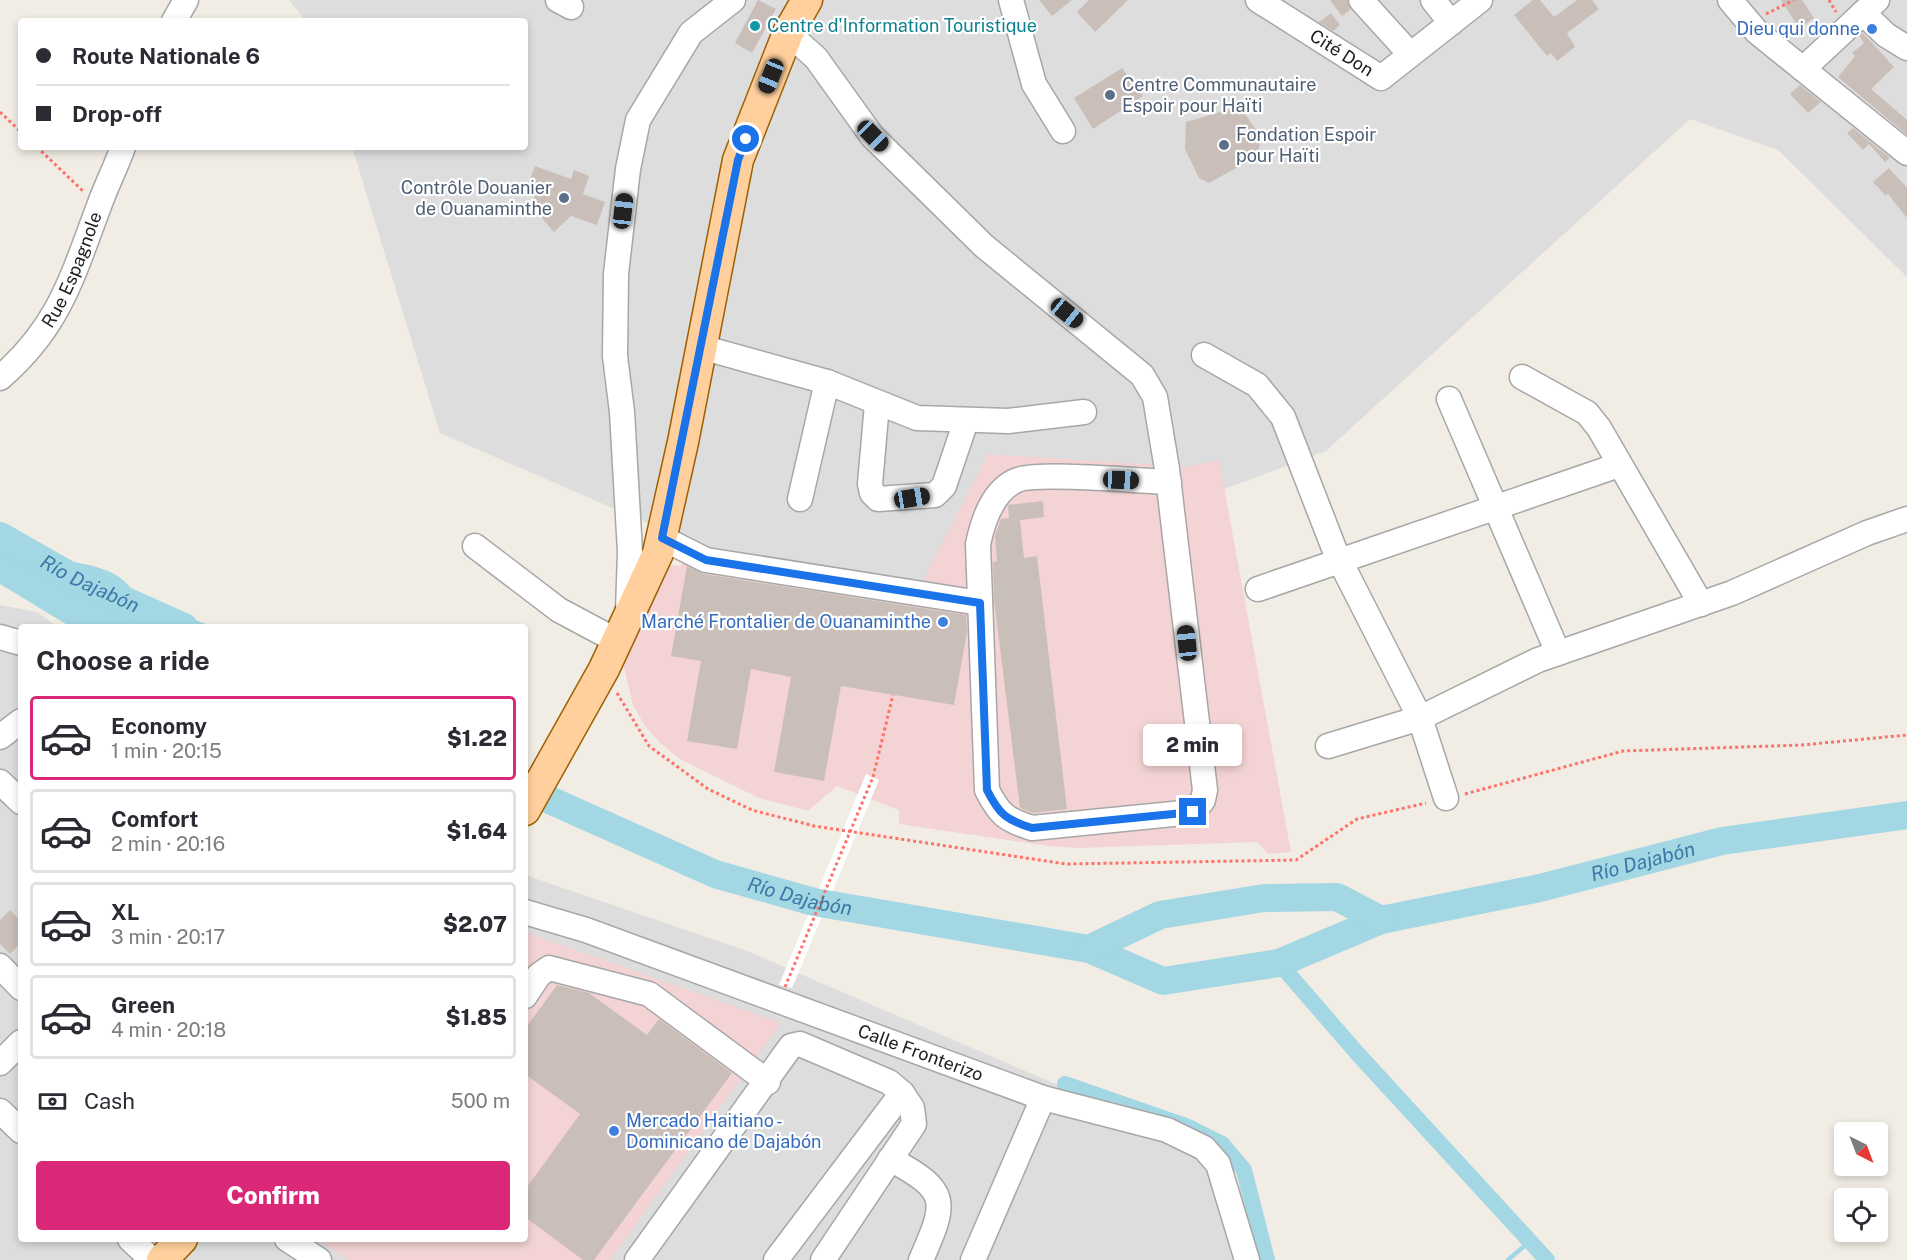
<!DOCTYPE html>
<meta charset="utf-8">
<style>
body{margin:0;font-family:"Public Sans",sans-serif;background:#f2f2f3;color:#2b2b33;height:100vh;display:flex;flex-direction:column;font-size:22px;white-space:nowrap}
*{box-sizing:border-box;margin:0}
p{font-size:20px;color:#7c7c81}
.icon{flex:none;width:33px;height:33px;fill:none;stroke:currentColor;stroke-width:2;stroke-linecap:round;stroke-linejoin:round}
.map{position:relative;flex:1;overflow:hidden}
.details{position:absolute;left:18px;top:624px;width:510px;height:618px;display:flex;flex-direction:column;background:#fff;border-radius:6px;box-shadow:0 3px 9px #0003}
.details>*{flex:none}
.guide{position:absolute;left:18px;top:18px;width:510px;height:132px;border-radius:6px;box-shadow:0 3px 9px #0003;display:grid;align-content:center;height:132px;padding:0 18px;background:#fff}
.needle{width:39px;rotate:138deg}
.buttons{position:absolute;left:1834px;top:1122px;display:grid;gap:12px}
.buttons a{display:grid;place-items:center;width:54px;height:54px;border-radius:6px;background:#fff;box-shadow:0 3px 9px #0003;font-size:30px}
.end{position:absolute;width:27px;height:27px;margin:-14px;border:8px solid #1a73e8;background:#fff;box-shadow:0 0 0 3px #fff}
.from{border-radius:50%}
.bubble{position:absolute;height:42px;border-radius:6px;background:#fff;box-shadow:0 3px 9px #0003;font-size:20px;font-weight:800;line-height:42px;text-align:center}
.car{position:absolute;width:18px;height:36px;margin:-18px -9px;border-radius:8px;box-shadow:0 0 4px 2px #0007;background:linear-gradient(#222 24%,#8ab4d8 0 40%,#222 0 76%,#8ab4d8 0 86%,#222 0)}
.guide b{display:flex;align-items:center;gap:21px;height:57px;font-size:22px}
.guide b+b{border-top:2px solid #e1e1e2}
.guide i{width:15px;height:15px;background:#2b2b33}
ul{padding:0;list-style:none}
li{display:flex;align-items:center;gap:18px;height:84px;margin:0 12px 9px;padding:0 6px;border:3px solid #e1e1e2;border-radius:6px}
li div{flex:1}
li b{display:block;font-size:22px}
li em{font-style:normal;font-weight:800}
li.selected{border-color:#db2777}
li>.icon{width:54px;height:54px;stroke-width:1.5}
h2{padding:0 18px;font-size:27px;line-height:72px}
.pay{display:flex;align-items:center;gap:15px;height:66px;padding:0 18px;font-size:22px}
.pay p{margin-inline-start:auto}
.button{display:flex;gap:12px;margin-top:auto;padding:12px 18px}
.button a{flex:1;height:69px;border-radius:6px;background:#db2777;color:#fff;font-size:24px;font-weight:800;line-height:69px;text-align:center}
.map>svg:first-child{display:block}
.residential{fill:#dedddd}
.commercial{fill:#f3d3d3}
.water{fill:#a2d7e3}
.pier{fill:#fff}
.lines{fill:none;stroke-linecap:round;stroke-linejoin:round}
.stream{stroke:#a2d7e3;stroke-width:4.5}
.canal{stroke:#a2d7e3;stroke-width:16}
.river{stroke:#a2d7e3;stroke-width:28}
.building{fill:#cabfb8}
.minor-casing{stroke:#a7a7a7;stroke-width:27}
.major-casing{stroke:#9c6100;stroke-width:33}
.path{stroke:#ff7169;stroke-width:3;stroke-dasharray:3 3;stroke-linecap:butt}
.minor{stroke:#fff;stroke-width:24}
.major{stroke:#ffd09d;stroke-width:30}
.path-bridge{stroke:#ff7169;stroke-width:3;stroke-dasharray:3 3;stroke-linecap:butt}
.route{stroke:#1a73e8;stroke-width:8}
.culture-dot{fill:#0f9aa8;stroke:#fff;stroke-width:2}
.shop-dot{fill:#3f7fe0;stroke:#fff;stroke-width:2}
.service-dot{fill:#5c6f8a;stroke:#fff;stroke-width:2}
.labels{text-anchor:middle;stroke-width:4.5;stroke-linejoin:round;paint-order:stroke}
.culture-label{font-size:18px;fill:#0d838f;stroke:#fff;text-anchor:start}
.shop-label{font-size:18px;fill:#366cbe;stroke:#fff;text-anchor:end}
.street-label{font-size:18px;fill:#202020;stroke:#fff}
.service-label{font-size:18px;fill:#4e5e75;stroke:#fff;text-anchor:start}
.water-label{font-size:20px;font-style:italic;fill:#3d78a8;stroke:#fff}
</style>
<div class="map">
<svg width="1907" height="1260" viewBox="0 0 1907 1260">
<rect width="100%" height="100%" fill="#f1ede5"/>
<g class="residential">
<polygon points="289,0 1907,0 1907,277 1778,150 1690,119 1326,451 872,621 440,433 352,147 525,147 525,21 306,21"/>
<polygon points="0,605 37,612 58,627 21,627 21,1239 525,1239 525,875 747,951 1227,1158 1242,1192 1259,1260 0,1260"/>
</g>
<g class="commercial">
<polygon points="988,454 1186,467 1219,460 1291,852 1268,854 1257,842 1076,848 1049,846 899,824 899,810 837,786 808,811 759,798 680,759 660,743 645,726 633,705 622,659 661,564 681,566 686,543 921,585"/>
<polygon points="525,932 781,1023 610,1260 349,1260 317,1239 525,1239"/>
</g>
<path class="water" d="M0,531L27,558C56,560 115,561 132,590C136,596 136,606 138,613L166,622L187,617L214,627H71L0,584Z"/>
<polygon class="pier" points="866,774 879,780 792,988 779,985"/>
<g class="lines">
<polyline class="stream" points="1508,1260 1530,1241"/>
<g class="canal">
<polyline points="1279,963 1357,1053 1547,1260"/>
<polyline points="1065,1084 1186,1126 1222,1144 1244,1170 1267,1260"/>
</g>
<g class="river">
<path id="s1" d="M0,536L72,577L184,627"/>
<path id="s2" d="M525,789L715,874L814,902L1089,949L1163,981L1279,963L1381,920L1540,888L1722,841L1907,815"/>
<polyline points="1089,949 1160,915 1264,898 1337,897 1381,920"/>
</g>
</g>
<g class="building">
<polygon points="758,0 776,9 752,53 735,43"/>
<polygon points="1039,0 1072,0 1052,16"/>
<polygon points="1089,0 1128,0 1095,32 1077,12"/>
<polygon points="1330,0 1347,0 1350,10 1342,16"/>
<polygon points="1533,0 1540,0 1554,17 1577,0 1592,0 1599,9 1567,33 1575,47 1557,61 1551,53 1547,56 1514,15"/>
<polygon points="1781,0 1802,0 1814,18 1799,28"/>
<polygon points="1331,13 1340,25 1333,31 1319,22"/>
<polygon points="1863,33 1894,67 1871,89 1907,120 1907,135 1838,77 1855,56 1852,53 1864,43 1859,36"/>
<polygon points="1122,68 1143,96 1093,129 1074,98"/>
<polygon points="1800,85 1821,102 1808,113 1790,94"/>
<polygon points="1234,108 1245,114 1261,137 1258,156 1209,183 1199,178 1185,149 1186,122"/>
<polygon points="1853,128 1890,158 1885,162 1869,144 1863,150 1847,133"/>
<polygon points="535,166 571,179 574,170 589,176 583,194 605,202 597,225 571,216 554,232 542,218 546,211 531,206 536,191 527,187"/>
<polygon points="1889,168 1907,188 1907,218 1888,194 1886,196 1873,182"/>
<polygon points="1043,501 1044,517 1020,520 1024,558 1037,556 1067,809 1033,813 1020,808 994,600 993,562 997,561 995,536 1001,519 1009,518 1008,505"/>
<polygon points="687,566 704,574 966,615 967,632 954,705 841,686 824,781 774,772 791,677 751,669 737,749 687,741 701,661 671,656"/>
<polygon points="10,910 21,921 21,943 10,954 0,944 0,920"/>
<polygon points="557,985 589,993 647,1035 659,1019 732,1073 594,1260 583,1260 525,1217 525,1190 580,1114 525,1074 525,1029"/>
</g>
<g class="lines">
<defs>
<g id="minor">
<polyline points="558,0 571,7"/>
<polyline points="1011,0 1034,84 1063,131"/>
<path id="s3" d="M1258,0L1381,78L1480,0"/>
<polyline points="1361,0 1410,54"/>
<polyline points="1433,0 1451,23"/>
<polyline points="1730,0 1757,32 1907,153"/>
<polyline points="1863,13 1886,35 1907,48"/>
<polyline points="174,21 186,0"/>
<path d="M788,33L816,58L872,136L984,246L1142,375L1155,397L1167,469L1205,790L1203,800L1193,812L1032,828C1006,820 999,814 987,790L978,544C983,521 992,492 1015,481C1033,471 1141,481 1169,482"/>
<polyline points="1803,69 1877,0"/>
<polyline points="701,347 827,382 917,418 1008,421 1084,412"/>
<polyline points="1204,355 1257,385 1283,417 1335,551 1420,718 1328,746"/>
<polyline points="1522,377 1587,413 1599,428 1701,604"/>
<path id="s4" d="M0,378C60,326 72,277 99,206C106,186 116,167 123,147"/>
<polyline points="1449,399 1558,653"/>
<polyline points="877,404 870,484 872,493 878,499 935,495 944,486 966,421"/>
<polyline points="800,499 827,382"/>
<polyline points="662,538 706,560 980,603"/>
<polyline points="475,546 559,610 617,641"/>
<polyline points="1258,589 1619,465"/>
<polyline points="628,611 630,552 622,412 615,356 616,274 628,169 638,120 691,33 733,0"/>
<polyline points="0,637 21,643"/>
<polyline points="0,737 21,721"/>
<polyline points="0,782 21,802"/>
<polyline points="1446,798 1420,718 1538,660 1732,593 1867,533 1907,519"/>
<path id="s5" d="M525,912L586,930L1043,1098L1167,1130L1204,1148L1218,1164L1247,1260"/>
<polyline points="0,966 21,988"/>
<polyline points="525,996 539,975 549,968 649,994 768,1082"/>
<polyline points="0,1063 21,1042"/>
<polyline points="0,1111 21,1131"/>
<path d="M890,1159C950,1191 947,1201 921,1260"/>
<polyline points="130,1239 152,1260"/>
<polyline points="287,1239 319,1260"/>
<polyline points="637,1260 791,1046 800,1044 889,1082 902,1093 776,1260"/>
<polyline points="823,1260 914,1124 912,1108 902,1093"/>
<polyline points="973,1260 1043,1098"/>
</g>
<g id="major">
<polyline points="525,810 604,669 658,553 683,442 738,160 788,33 807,0"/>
<polyline points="162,1260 182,1239"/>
</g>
</defs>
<use href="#minor" class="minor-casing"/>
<use href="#major" class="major-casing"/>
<g class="path">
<polyline points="1829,0 1836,12"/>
<polyline points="1766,14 1794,0"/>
<polyline points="0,112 21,132"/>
<polyline points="37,147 84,192"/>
<polyline points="617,693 649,746 708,789 752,810 814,826 1066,864 1296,860 1357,819 1426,803"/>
<polyline points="873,777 893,695"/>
<polyline points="1465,794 1623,751 1802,745 1907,735"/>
</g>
<use href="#minor" class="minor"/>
<use href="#major" class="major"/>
<polyline class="path-bridge" points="785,987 873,777"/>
</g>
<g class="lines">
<path class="route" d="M746,139L738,160L662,538L706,560L980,603L987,790C999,814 1006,820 1032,828L1193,812"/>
</g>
<circle class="culture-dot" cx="755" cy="26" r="6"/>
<g class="shop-dot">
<circle cx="1872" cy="29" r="6"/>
<circle cx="943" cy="622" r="6"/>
<circle cx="614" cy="1131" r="6"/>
</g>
<g class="service-dot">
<circle cx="1110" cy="95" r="6"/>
<circle cx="1224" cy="145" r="6"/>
<circle cx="564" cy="198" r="6"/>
</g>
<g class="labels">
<g class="culture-label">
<text x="767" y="32">Centre d'Information Touristique</text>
</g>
<g class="shop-label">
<text x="1860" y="35">Dieu qui donne</text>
<text x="931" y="628">Marché Frontalier de Ouanaminthe</text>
<text x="626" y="1127" text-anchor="start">Mercado Haitiano -<tspan x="626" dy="21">Dominicano de Dajabón</tspan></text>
</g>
<g class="street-label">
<text dy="6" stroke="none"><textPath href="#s3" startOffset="99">Cité Don</textPath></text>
<text dy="6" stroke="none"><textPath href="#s4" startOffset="132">Rue Espagnole</textPath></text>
<text dy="6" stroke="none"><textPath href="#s5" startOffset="420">Calle Fronterizo</textPath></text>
</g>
<g class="service-label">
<text x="1122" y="91">Centre Communautaire<tspan x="1122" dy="21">Espoir pour Haïti</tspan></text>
<text x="1236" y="141">Fondation Espoir<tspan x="1236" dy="21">pour Haïti</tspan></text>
<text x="552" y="194" text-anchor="end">Contrôle Douanier<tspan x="552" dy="21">de Ouanaminthe</tspan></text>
</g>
<g class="water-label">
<text dy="7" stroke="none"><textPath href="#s1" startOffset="102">Río Dajabón</textPath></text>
<text dy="7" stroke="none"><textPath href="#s2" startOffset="1167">Río Dajabón</textPath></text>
<text dy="7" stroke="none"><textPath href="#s2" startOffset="296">Río Dajabón</textPath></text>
</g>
</g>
</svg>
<div class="buttons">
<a><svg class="needle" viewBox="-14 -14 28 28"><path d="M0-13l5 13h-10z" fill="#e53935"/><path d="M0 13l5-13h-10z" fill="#7c7c81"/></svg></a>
<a><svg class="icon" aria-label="locate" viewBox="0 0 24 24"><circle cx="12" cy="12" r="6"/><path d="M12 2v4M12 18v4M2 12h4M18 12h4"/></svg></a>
</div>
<i class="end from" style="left:746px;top:139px"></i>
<i class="end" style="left:1193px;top:812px"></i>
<div class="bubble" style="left:1143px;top:724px;width:99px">2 min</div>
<i class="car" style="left:771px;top:76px;rotate:202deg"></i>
<i class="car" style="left:873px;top:136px;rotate:135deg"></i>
<i class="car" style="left:623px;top:211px;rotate:7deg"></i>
<i class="car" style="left:1067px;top:313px;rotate:129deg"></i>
<i class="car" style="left:1121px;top:480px;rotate:92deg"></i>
<i class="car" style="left:912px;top:498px;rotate:81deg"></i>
<i class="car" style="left:1187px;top:643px;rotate:354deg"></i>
<div class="guide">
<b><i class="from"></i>Route Nationale 6</b>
<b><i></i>Drop-off</b>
</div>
<section class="details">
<h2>Choose a ride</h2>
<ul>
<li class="selected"><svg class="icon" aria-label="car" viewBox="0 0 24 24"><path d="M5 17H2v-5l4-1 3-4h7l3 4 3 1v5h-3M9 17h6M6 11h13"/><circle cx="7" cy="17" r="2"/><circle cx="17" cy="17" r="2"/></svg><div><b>Economy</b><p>1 min · 20:15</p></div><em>$1.22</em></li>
<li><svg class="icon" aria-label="car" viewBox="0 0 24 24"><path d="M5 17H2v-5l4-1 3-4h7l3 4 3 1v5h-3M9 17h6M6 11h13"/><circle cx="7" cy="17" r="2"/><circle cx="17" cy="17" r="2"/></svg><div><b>Comfort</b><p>2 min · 20:16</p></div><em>$1.64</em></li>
<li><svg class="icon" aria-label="car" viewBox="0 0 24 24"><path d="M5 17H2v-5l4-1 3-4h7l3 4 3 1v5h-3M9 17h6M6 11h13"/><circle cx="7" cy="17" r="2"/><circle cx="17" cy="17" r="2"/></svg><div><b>XL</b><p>3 min · 20:17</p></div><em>$2.07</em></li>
<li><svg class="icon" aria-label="car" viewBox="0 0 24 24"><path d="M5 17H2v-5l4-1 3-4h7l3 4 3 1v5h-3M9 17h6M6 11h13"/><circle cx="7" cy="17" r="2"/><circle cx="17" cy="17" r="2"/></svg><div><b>Green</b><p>4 min · 20:18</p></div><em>$1.85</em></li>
</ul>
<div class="pay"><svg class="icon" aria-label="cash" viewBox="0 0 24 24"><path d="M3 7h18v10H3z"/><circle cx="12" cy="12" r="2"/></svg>Cash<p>500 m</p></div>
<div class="button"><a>Confirm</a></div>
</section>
</div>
